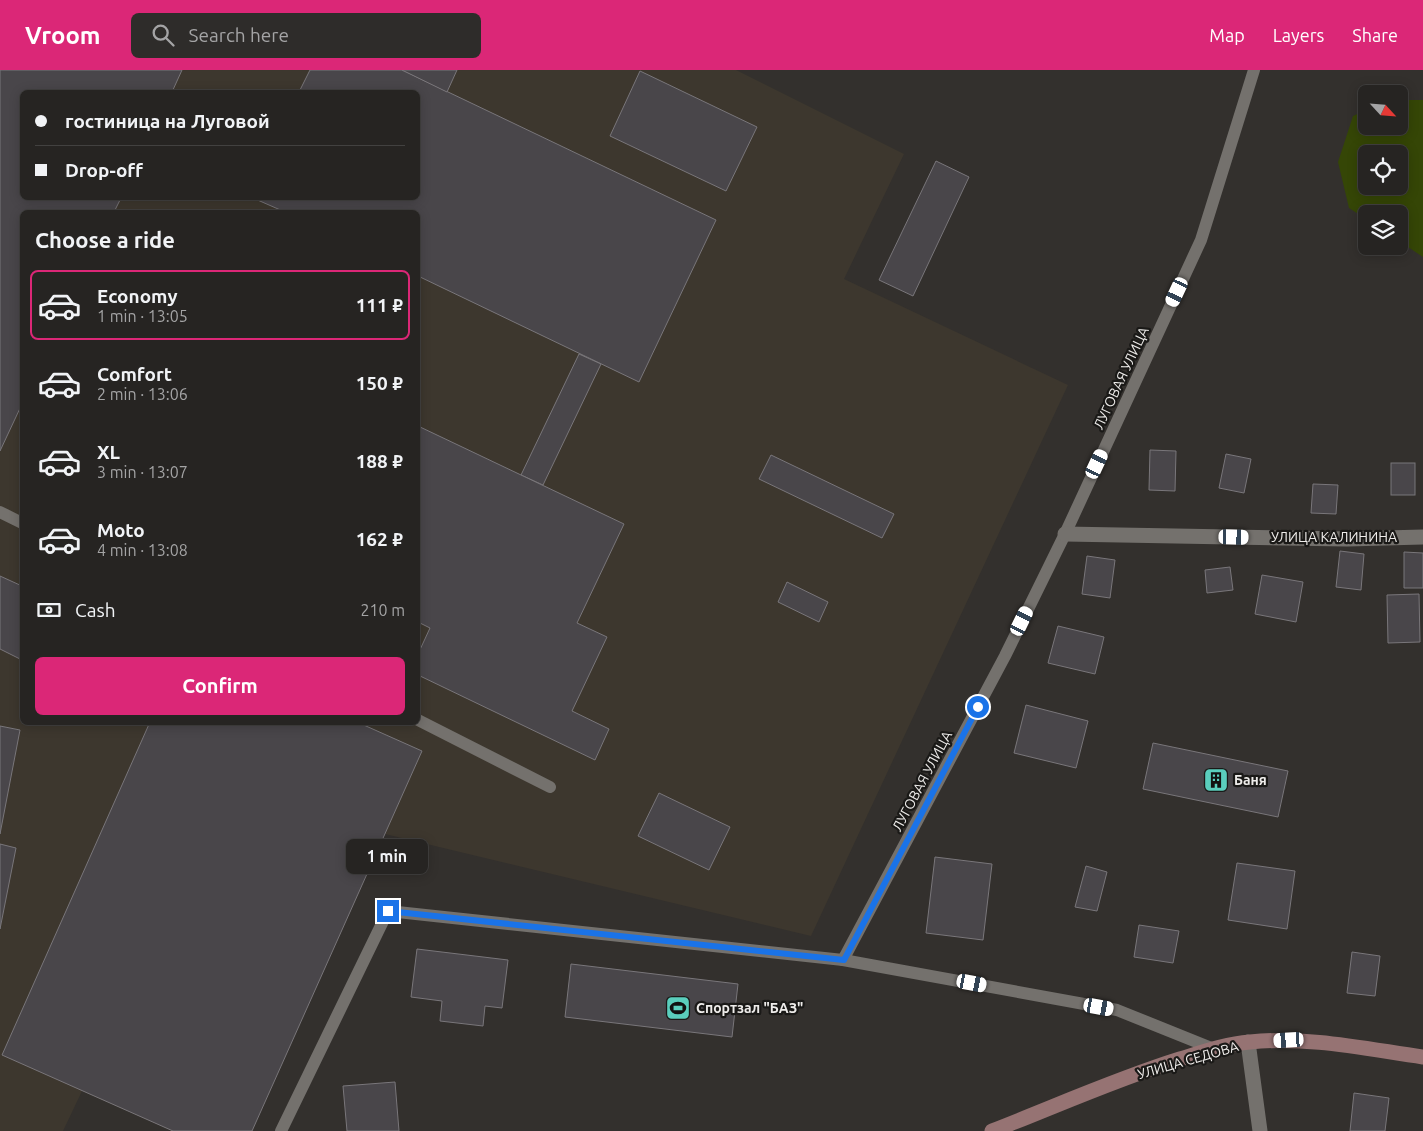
<!DOCTYPE html>
<meta charset="utf-8">
<style>
body{margin:0;font-family:Ubuntu,sans-serif;background:#2e2c2a;color:#f1f3f6;height:100vh;display:flex;flex-direction:column;font-size:19px;white-space:nowrap}
*{box-sizing:border-box;margin:0}
p{font-size:16px;color:#a4a4a5}
.icon{flex:none;width:28px;height:28px;fill:none;stroke:currentColor;stroke-width:2;stroke-linecap:round;stroke-linejoin:round}
.map{position:relative;flex:1;overflow:hidden}
.panel{position:absolute;left:20px;top:140px;width:400px;height:515px;display:flex;flex-direction:column;background:#262422;border-radius:8px;box-shadow:0 2px 12px #0003,0 0 0 1px #424140}
.panel>*{flex:none}
.guide{position:absolute;left:20px;top:20px;width:400px;height:110px;border-radius:8px;box-shadow:0 2px 12px #0003,0 0 0 1px #424140;display:grid;align-content:center;height:110px;padding:0 15px;background:#262422}
.needle{width:32px;rotate:116deg}
.controls{position:absolute;left:1358px;top:15px;display:grid;gap:10px}
.controls a{display:grid;place-items:center;width:50px;height:50px;border-radius:8px;background:#262422;box-shadow:0 2px 12px #0003,0 0 0 1px #424140;font-size:25px}
.end{position:absolute;width:22px;height:22px;margin:-11px;border:6px solid #1a73e8;background:#fff;box-shadow:0 0 0 2px #fff}
.from{border-radius:50%}
.bubble{position:absolute;height:35px;border-radius:8px;background:#262422;box-shadow:0 2px 12px #0003,0 0 0 1px #424140;font-size:16px;font-weight:700;line-height:35px;text-align:center}
.car{position:absolute;width:15px;height:30px;margin:-15px -8px;border-radius:6px;box-shadow:0 0 4px 1px #0007;background:linear-gradient(#fff 24%,#345 0 40%,#fff 0 76%,#345 0 86%,#fff 0)}
.guide b{display:flex;align-items:center;gap:18px;height:48px;font-size:19px}
.guide b+b{border-top:1px solid #424140}
.guide i{width:12px;height:12px;background:#f1f3f6}
ul{padding:0;list-style:none}
li{display:flex;align-items:center;gap:15px;height:70px;margin:0 10px 8px;padding:0 5px;border:2px solid transparent;border-radius:8px}
li div{flex:1}
li b{display:block;font-size:19px}
li em{font-style:normal;font-weight:700}
li.on{border-color:#db2777}
li>.icon{width:45px;height:45px;stroke-width:1.5}
h2{padding:0 15px;font-size:22px;line-height:60px}
.pay{display:flex;align-items:center;gap:12px;height:55px;padding:0 15px;font-size:19px}
.pay p{margin-inline-start:auto}
.button{display:flex;gap:10px;margin-top:auto;padding:10px 15px}
.button a{flex:1;height:58px;border-radius:8px;background:#db2777;color:#fff;font-size:20px;font-weight:700;line-height:58px;text-align:center}
header{display:flex;align-items:center;gap:30px;box-sizing:border-box;height:70px;padding:0 25px;background:#db2777;color:#fff}
header strong{font-size:24px}
nav{display:flex;gap:28px;margin-inline-start:auto;font-size:18px}
.search{width:350px;height:45px;background:#2e2c2a;display:flex;align-items:center;gap:12px;box-sizing:border-box;padding:0 18px;border-radius:8px;color:#a4a4a5;font-size:19px}
.map>svg:first-child{display:block}
.built{fill:#3d372e;fill-rule:evenodd}
.green{fill:#354606;fill-rule:evenodd}
.building{fill:#49464a;stroke:#79767a}
.lines{fill:none;stroke-linecap:round;stroke-linejoin:round}
.service{stroke:#74716d;stroke-width:12}
.minor{stroke:#74716d;stroke-width:15}
.secondary{stroke:#967373;stroke-width:15}
.route{stroke:#1a73e8;stroke-width:6}
.labels{text-anchor:middle;stroke-width:4.5;stroke-linejoin:round;paint-order:stroke}
.street-label{font-size:14px;fill:#eeecea;stroke:#1a1917}
.poi-label{font-size:14px;font-weight:bold;fill:#eeecea;stroke:#1a1917;text-anchor:start}
</style>
<header>
<strong>Vroom</strong>
<div class="search"><svg class="icon" aria-label="search" viewBox="0 0 24 24"><circle cx="10" cy="10" r="6"/><path d="M15 15l6 6"/></svg>Search here</div>
<nav><a>Map</a><a>Layers</a><a>Share</a></nav>
</header>
<div class="map">
<svg width="1423" height="1061" viewBox="0 0 1423 1061">
<rect width="100%" height="100%" fill="#33302d"/>
<path class="built" d="M0,0H736L904,84L844,209L1068,315L811,866L385,764L252,1061H173L82,1021L63,1061H0ZM22,22H418V128H22ZM22,142H418V652H22Z"/>
<path class="green" d="M1399,30H1423V187L1399,171V144H1366V149L1349,138L1338,92L1353,46L1366,40V56H1399ZM1366,84H1399V116H1366Z"/>
<g class="building">
<polygon points="0,0 182,0 172,22 22,22 22,128 121,128 114,142 22,142 22,334 0,381"/>
<polygon points="310,0 402,0 716,150 639,312 418,206 418,142 285,142 253,128 418,128 418,22 299,22"/>
<polygon points="402,0 457,0 447,22"/>
<polygon points="640,1 757,57 726,121 610,66"/>
<polygon points="936,91 969,107 913,226 879,210"/>
<polygon points="579,284 601,294 543,415 521,405"/>
<polygon points="418,356 624,454 577,553 607,567 572,641 609,659 595,690 418,605 418,584 430,558 418,552"/>
<polygon points="1150,380 1176,381 1175,421 1149,420"/>
<polygon points="1226,384 1251,389 1244,423 1219,418"/>
<polygon points="771,385 894,444 882,468 759,409"/>
<rect x="1391" y="393" width="24" height="32"/>
<polygon points="1313,414 1338,415 1336,444 1311,443"/>
<polygon points="1340,481 1364,484 1361,520 1336,517"/>
<polygon points="1404,482 1423,483 1423,518 1404,518"/>
<polygon points="1087,486 1115,490 1110,528 1082,524"/>
<polygon points="1230,497 1233,520 1207,523 1205,500"/>
<polygon points="1262,505 1303,512 1296,552 1255,544"/>
<polygon points="0,506 22,516 22,590 0,579"/>
<polygon points="787,512 828,532 819,552 778,532"/>
<polygon points="1419,524 1420,572 1388,573 1387,525"/>
<polygon points="1058,556 1104,567 1095,604 1048,593"/>
<polygon points="1026,635 1088,651 1076,698 1014,683"/>
<polygon points="150,652 357,652 422,681 252,1061 173,1061 2,985"/>
<polygon points="0,656 20,660 0,764"/>
<polygon points="1153,673 1288,701 1278,747 1143,719"/>
<polygon points="659,723 730,757 709,800 638,766"/>
<polygon points="0,774 16,778 0,859"/>
<polygon points="935,787 992,794 983,870 926,863"/>
<polygon points="1237,793 1295,801 1287,859 1228,850"/>
<polygon points="1086,796 1107,802 1097,841 1075,837"/>
<polygon points="1139,855 1179,861 1173,893 1134,887"/>
<polygon points="417,879 508,890 502,938 485,936 483,956 440,951 442,931 411,927"/>
<polygon points="1352,882 1380,886 1375,926 1347,923"/>
<polygon points="571,894 738,914 732,967 565,947"/>
<polygon points="395,1012 399,1061 347,1061 343,1016"/>
<polygon points="1354,1023 1389,1028 1385,1061 1350,1061"/>
</g>
<g class="lines">
<g class="service">
<polyline points="0,442 22,453"/>
<polyline points="418,650 550,717"/>
<polyline points="1214,979 1117,940 843,890 1005,586 1065,464 1201,170 1254,0"/>
<polyline points="281,1061 388,841 843,890"/>
</g>
<g class="minor">
<polyline points="1065,464 1347,469 1423,467"/>
<polyline points="1248,972 1260,1061"/>
</g>
<path class="secondary" d="M992,1061C1054,1037 1116,1009 1180,989C1203,982 1226,974 1250,972C1308,966 1366,979 1423,987"/>
</g>
<g class="lines">
<polyline class="route" points="388,841 844,890 978,637"/>
</g>
<defs>
<symbol id="building-square" viewBox="-11 -11 22 22"><rect x="-9" y="-9" width="18" height="18" rx="4" fill="#5acebd" stroke="#1a1917"/><path d="M-4-6H4V6H1V3H-1V6H-4ZM-2.5-4.3h1.7v1.8h-1.7ZM.8-4.3h1.7v1.8H.8ZM-2.5-1h1.7V.8h-1.7ZM.8-1h1.7V.8H.8Z" fill="#111"/></symbol>
<symbol id="stadium-square" viewBox="-11 -11 22 22"><rect x="-9" y="-9" width="18" height="18" rx="4" fill="#5acebd" stroke="#1a1917"/><path d="M0-5a6.5 5 0 1 0 0 10a6.5 5 0 1 0 0-10ZM-3.5-1.8h7v3.6h-7Z" fill="#111"/></symbol>
</defs>
<g fill-rule="evenodd">
<use href="#building-square" x="1202" y="696" width="28" height="28"/>
<use href="#stadium-square" x="664" y="924" width="28" height="28"/>
</g>
<g class="labels">
<g class="street-label">
<text transform="translate(1121 308) rotate(-65)" y="5">ЛУГОВАЯ УЛИЦА</text>
<text x="1334" y="472">УЛИЦА КАЛИНИНА</text>
<text transform="translate(922 711) rotate(-62)" y="5">ЛУГОВАЯ УЛИЦА</text>
<text transform="translate(1188 990) rotate(-16)" y="5">УЛИЦА СЕДОВА</text>
</g>
<g class="poi-label">
<text x="1234" y="715">Баня</text>
<text x="696" y="943">Спортзал "БАЗ"</text>
</g>
</g>
</svg>
<div class="controls">
<a><svg class="needle" viewBox="-14 -14 28 28"><path d="M0-13l5 13h-10z" fill="#e53935"/><path d="M0 13l5-13h-10z" fill="#a4a4a5"/></svg></a>
<a><svg class="icon" aria-label="locate" viewBox="0 0 24 24"><circle cx="12" cy="12" r="6"/><path d="M12 2v4M12 18v4M2 12h4M18 12h4"/></svg></a>
<a><svg class="icon" aria-label="layers" viewBox="0 0 24 24"><path d="M12 4l9 5-9 5-9-5zM3 14l9 5 9-5"/></svg></a>
</div>
<i class="end from" style="left:978px;top:637px"></i>
<i class="end" style="left:388px;top:841px"></i>
<div class="bubble" style="left:346px;top:769px;width:82px">1 min</div>
<i class="car" style="left:1177px;top:222px;rotate:205deg"></i>
<i class="car" style="left:1097px;top:394px;rotate:25deg"></i>
<i class="car" style="left:1234px;top:467px;rotate:91deg"></i>
<i class="car" style="left:1022px;top:551px;rotate:26deg"></i>
<i class="car" style="left:972px;top:913px;rotate:101deg"></i>
<i class="car" style="left:1099px;top:937px;rotate:100deg"></i>
<i class="car" style="left:1289px;top:970px;rotate:267deg"></i>
<div class="guide">
<b><i class="from"></i>гостиница на Луговой</b>
<b><i></i>Drop-off</b>
</div>
<section class="panel">
<h2>Choose a ride</h2>
<ul>
<li class="on"><svg class="icon" aria-label="car" viewBox="0 0 24 24"><path d="M5 17H2v-5l4-1 3-4h7l3 4 3 1v5h-3M9 17h6M6 11h13"/><circle cx="7" cy="17" r="2"/><circle cx="17" cy="17" r="2"/></svg><div><b>Economy</b><p>1 min · 13:05</p></div><em>111 ₽</em></li>
<li><svg class="icon" aria-label="car" viewBox="0 0 24 24"><path d="M5 17H2v-5l4-1 3-4h7l3 4 3 1v5h-3M9 17h6M6 11h13"/><circle cx="7" cy="17" r="2"/><circle cx="17" cy="17" r="2"/></svg><div><b>Comfort</b><p>2 min · 13:06</p></div><em>150 ₽</em></li>
<li><svg class="icon" aria-label="car" viewBox="0 0 24 24"><path d="M5 17H2v-5l4-1 3-4h7l3 4 3 1v5h-3M9 17h6M6 11h13"/><circle cx="7" cy="17" r="2"/><circle cx="17" cy="17" r="2"/></svg><div><b>XL</b><p>3 min · 13:07</p></div><em>188 ₽</em></li>
<li><svg class="icon" aria-label="car" viewBox="0 0 24 24"><path d="M5 17H2v-5l4-1 3-4h7l3 4 3 1v5h-3M9 17h6M6 11h13"/><circle cx="7" cy="17" r="2"/><circle cx="17" cy="17" r="2"/></svg><div><b>Moto</b><p>4 min · 13:08</p></div><em>162 ₽</em></li>
</ul>
<div class="pay"><svg class="icon" aria-label="cash" viewBox="0 0 24 24"><path d="M3 7h18v10H3z"/><circle cx="12" cy="12" r="2"/></svg>Cash<p>210 m</p></div>
<div class="button"><a>Confirm</a></div>
</section>
</div>
